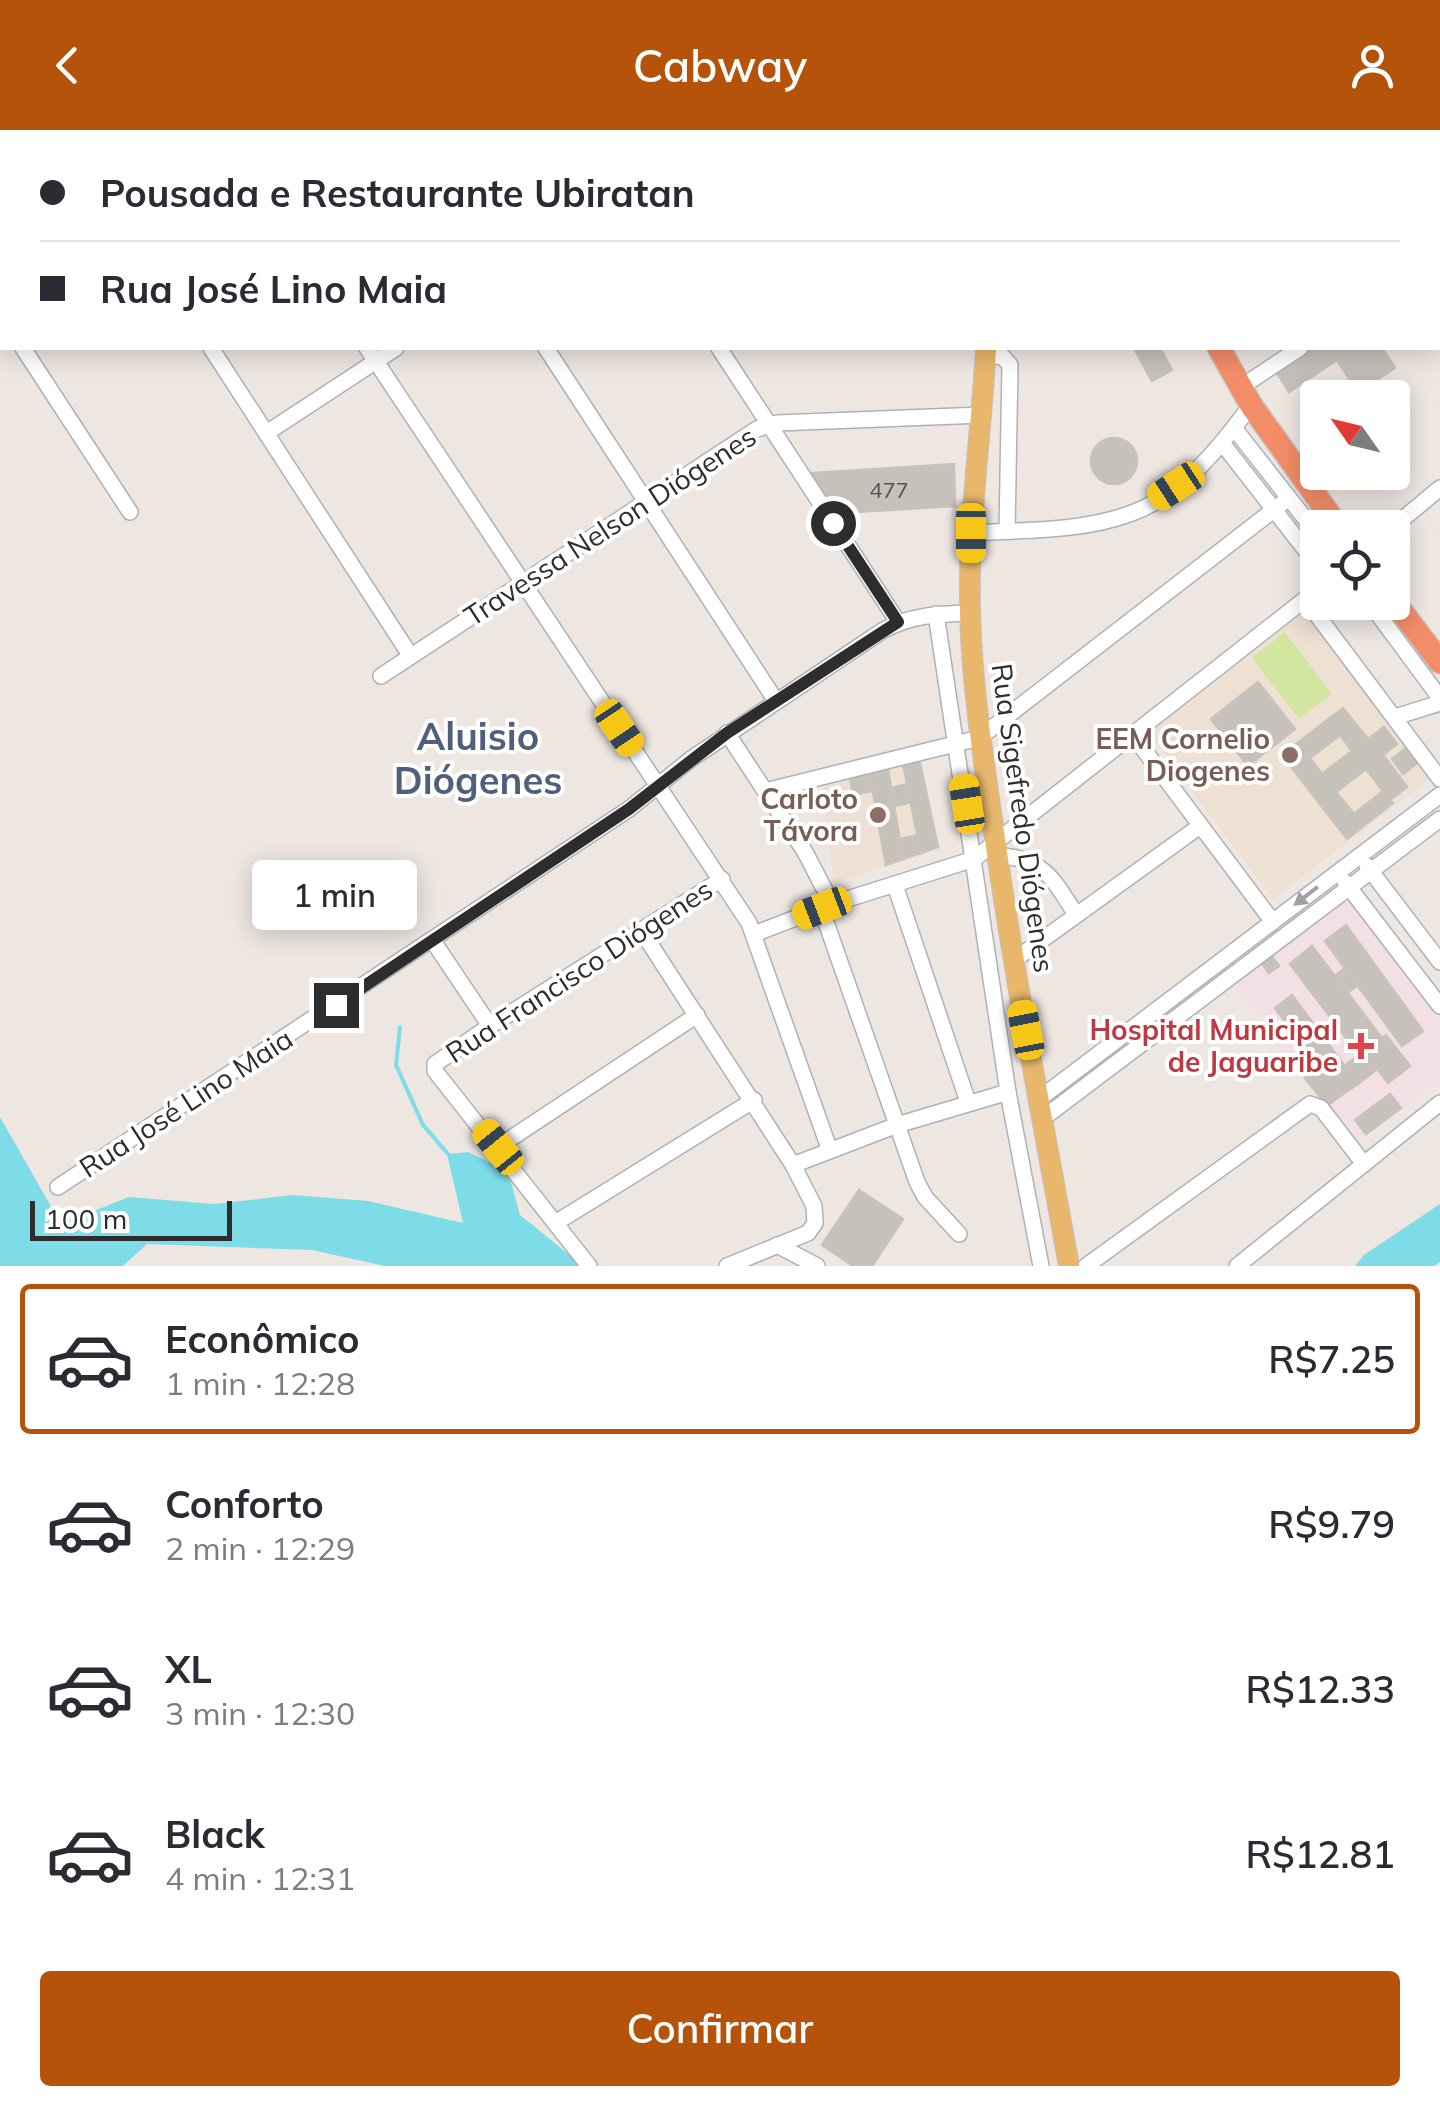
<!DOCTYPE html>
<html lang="pt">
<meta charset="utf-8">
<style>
body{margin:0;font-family:Mulish,sans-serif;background:#f2f2f3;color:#2b2b33;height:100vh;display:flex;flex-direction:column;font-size:38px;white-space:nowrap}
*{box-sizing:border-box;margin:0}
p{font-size:32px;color:#7c7c81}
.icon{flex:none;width:55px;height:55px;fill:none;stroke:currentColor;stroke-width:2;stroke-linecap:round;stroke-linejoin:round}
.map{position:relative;height:1136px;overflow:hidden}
.side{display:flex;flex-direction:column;background:#fff;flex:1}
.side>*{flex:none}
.banner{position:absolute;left:0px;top:0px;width:1440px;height:220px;box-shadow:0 5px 25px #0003;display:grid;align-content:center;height:220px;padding:0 40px;background:#fff}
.needle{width:65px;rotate:304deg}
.buttons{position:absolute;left:1300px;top:250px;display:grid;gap:20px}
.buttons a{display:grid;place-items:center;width:110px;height:110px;border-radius:10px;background:#fff;box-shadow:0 5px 25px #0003;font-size:50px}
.scale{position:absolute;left:30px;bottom:25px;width:202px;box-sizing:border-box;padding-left:10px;border:5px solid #2d2d2d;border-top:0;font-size:28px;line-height:35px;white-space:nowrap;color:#2d2d2d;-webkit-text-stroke:8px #fff;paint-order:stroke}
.end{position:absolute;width:45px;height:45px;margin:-22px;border:12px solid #2d2d2d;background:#fff;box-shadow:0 0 0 5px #fff}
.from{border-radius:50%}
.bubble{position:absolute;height:70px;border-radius:10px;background:#fff;box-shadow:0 5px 25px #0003;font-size:32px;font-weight:600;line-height:70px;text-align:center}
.car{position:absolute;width:30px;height:60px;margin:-30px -15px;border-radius:12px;box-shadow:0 0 8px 2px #0007;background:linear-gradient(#f5c518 24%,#345 0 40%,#f5c518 0 76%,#345 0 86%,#f5c518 0)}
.banner b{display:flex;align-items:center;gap:35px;height:95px;font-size:38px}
.banner b+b{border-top:2px solid #e1e1e2}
.banner i{width:25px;height:25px;background:#2b2b33}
ul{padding:18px 0 0;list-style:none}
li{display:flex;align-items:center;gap:30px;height:150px;margin:0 20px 15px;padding:0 20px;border:5px solid transparent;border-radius:10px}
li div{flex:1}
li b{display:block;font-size:38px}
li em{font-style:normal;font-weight:600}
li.on{border-color:#b45309}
li>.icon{width:90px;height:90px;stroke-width:1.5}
.primary-button{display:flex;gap:20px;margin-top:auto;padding:20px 40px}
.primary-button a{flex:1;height:115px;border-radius:10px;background:#b45309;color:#fff;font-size:40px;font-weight:600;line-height:115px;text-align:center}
header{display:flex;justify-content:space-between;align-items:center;height:130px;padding:0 40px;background:#b45309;color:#fff;font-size:45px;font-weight:600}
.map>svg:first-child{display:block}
.education{fill:#eee0d2}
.medical{fill:#f3e0e4}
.green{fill:#c1e0a2}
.pitch{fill:#d3e69f}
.water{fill:#7ddce7}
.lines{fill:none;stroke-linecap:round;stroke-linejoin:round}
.stream{stroke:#7ddce7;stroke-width:4}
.building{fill:#c7c1bc;stroke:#c9c2bb;stroke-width:2.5;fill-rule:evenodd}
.minor-casing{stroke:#aeb1b8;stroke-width:18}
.major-casing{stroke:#c4c4c4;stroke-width:22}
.highway-casing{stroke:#c4c4c4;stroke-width:25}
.minor{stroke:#fff;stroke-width:15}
.major{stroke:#e8b76c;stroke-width:20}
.highway{stroke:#f38d67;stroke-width:22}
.oneway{fill:#a0a0a0}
.route{stroke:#2d2d2d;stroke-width:12}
.education-dot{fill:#8d6e63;stroke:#fff;stroke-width:4}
.health-dot{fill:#e0444e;stroke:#fff;stroke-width:4}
.labels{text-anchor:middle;stroke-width:8;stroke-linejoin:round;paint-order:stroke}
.number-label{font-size:22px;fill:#545251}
.street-label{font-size:28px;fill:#2d2d2d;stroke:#fff}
.education-label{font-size:28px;font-weight:bold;fill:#785e54;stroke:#fff;text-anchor:end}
.health-label{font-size:28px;font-weight:bold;fill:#be3a42;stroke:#fff;text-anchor:end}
.district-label{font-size:38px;font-weight:bold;fill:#505f7c;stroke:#fff}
</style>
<header><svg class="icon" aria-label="back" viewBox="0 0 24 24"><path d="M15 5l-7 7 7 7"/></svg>Cabway<svg class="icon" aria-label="person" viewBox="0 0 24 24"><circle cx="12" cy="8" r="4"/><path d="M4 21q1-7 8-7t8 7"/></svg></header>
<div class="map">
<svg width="1440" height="1136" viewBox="0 0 1440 1136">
<rect width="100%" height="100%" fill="#eee6e1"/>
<g class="education">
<polygon points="1302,476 1431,648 1273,769 1143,596"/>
<polygon points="918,624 938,717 834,753 822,654"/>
</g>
<polygon class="medical" points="1343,767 1352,769 1440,885 1440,950 1356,1014 1230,848"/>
<polygon class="green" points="1218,0 1440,0 1440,113 1438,115 1438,2"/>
<polygon class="pitch" points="1285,502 1332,564 1299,589 1252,528"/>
<g class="water">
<polygon points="0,987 61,1094 129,1067 214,1074 292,1065 368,1071 463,1093 447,1024 468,1022 508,1041 520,1085 583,1136 385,1136 312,1120 147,1114 123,1136 0,1136"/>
<polygon points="1440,1074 1440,1132 1434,1136 1355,1136 1364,1125"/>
</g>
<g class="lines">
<polyline class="stream" points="400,897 396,935 423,995 449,1025"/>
</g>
<g class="building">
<polygon points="1134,218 1160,218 1172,240 1152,251"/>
<polygon points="1310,218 1329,218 1337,230 1289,262 1275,240"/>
<polygon points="1329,218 1382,218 1395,238 1350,268 1324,268 1350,250"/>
<circle cx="1114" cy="331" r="23"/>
<polygon points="954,334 955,376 840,383 811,343"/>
<polygon points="1258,552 1295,599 1248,636 1211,589"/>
<path d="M1343,578L1368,609L1384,597L1397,614L1383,625L1407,657L1390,670L1393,673L1347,709L1282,625ZM1340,605L1352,621L1322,644L1310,628ZM1366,639L1383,661L1354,684L1336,662Z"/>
<polygon points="1406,618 1417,633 1403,644 1392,629"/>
<polygon points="918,624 938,717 921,723 902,629"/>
<polygon points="887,634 903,729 886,735 869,640"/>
<polygon points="868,645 871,661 853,665 850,649"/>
<polygon points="907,654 911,672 895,676 892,658"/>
<polygon points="918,705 921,723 903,729 900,709"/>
<polygon points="1346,795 1423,901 1402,916 1325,811"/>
<polygon points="1312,816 1382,908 1359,925 1290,834"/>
<polygon points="1270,824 1279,836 1269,843 1260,831"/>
<polygon points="1345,838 1358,855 1347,863 1335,846"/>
<polygon points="1292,865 1358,954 1340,966 1275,878"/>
<polygon points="1386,905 1410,936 1388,953 1364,922"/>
<polygon points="1364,922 1377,939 1358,954 1344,936"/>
<polygon points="1319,938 1340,966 1327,976 1305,948"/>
<polygon points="1390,964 1401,978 1366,1004 1355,990"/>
<polygon points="859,1060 903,1089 872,1136 853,1136 822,1115"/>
</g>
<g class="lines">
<defs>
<g id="minor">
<polyline points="227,0 229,2"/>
<polyline points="402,0 404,2"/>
<polyline points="577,0 579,2"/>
<polyline points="898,0 899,2"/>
<polyline points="58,2 62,0"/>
<polyline points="279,2 283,0"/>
<polyline points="957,2 957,0"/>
<polyline points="0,43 2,42"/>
<polyline points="1438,128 1440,126"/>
<polyline points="0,182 2,186"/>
<polyline points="23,218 130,382"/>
<polyline points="211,218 410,525"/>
<polyline points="367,218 749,793 829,1018"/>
<polyline points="546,218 776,571"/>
<polyline points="719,218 898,492"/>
<polyline points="986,224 1003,227 1010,235 1007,401"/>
<polyline points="1241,257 1300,218"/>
<polyline points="1234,298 1318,405"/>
<polyline points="268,302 396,218"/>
<polyline points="1222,313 1318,436"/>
<polyline points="1392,398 1440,358"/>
<path d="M971,403C1023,400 1082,402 1132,383C1182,365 1221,316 1251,275"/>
<polyline points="1305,469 1440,649"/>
<polyline points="1369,472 1440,568"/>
<polyline points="936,484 1008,962 1041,1136"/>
<polyline points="381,546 757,299 777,293 982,285"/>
<polyline points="1395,587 1440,573"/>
<polyline points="727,603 805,722 832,774"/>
<polyline points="1132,604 1273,792"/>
<polyline points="765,661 979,608 1289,368"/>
<path d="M997,726C1042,726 1055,751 1076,785"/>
<polyline points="1367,736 1440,832"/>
<polyline points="1345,752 1440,876"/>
<polyline points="895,755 968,972"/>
<polyline points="821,778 917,1052 925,1067 959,1104"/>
<polyline points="641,800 793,1035 814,1076 815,1093 808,1103 727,1136"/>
<polyline points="754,804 832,774 974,729 1318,459"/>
<polyline points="433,811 490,896"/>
<polyline points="1013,831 1200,696"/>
<polyline points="1039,969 1440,665"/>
<polyline points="1042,989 1440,689"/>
<polyline points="498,1017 697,885"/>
<polyline points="793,1035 897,995 1008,962"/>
<path d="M58,1057L629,679L691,629L882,501C910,485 938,484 970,483"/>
<polyline points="557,1092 754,970"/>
<polyline points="777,1115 817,1136"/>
<polyline points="589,1136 435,941 435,934 490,896 722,749"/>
<polyline points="1086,1136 1310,974 1321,978 1364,1034"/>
<polyline points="1237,1136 1440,973"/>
</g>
<g id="major">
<polyline points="991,2 991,0"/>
<path d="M986,218C981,306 968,393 970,482C972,561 985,639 996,716C1016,857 1044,996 1069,1136"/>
</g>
<g id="highway">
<polyline points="1117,0 1118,2"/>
<polyline points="1219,218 1251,275 1339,398"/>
<polyline points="1392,469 1440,532"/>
</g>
</defs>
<use href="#minor" class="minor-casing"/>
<use href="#major" class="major-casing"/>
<use href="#highway" class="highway-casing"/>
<use href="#minor" class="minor"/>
<use href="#major" class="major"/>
<use href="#highway" class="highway"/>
</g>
<defs><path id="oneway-solid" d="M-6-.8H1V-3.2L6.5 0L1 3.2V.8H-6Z" transform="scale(2.5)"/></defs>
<use class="oneway" href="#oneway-solid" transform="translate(1306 766) rotate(142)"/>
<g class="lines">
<polyline class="route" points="336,875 629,679 727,603 898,492 833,393"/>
</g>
<g class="education-dot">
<circle cx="1290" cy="625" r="10"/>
<circle cx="878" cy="685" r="10"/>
</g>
<path class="health-dot" d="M1356 901h10v10h10v10h-10v10h-10v-10h-10v-10h10z"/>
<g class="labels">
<g class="number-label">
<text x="889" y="368">477</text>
</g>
<g class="street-label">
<text transform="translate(610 396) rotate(-33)" y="10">Travessa Nelson Diógenes</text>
<text transform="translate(1023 688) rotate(82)" y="10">Rua Sigefredo Diógenes</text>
<text transform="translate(579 841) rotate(-33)" y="10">Rua Francisco Diógenes</text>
<text transform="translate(186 973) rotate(-33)" y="10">Rua José Lino Maia</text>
</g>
<g class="education-label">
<text x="1270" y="619">EEM Cornelio<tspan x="1270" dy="32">Diogenes</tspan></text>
<text x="858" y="679">Carloto<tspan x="858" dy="32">Távora</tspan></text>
</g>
<g class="health-label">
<text x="1338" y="910">Hospital Municipal<tspan x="1338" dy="32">de Jaguaribe</tspan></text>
</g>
<g class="district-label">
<text x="478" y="620">Aluisio<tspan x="478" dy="44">Diógenes</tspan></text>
</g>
</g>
</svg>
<div class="buttons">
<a><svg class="needle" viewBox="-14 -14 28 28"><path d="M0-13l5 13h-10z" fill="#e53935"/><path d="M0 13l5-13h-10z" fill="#7c7c81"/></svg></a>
<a><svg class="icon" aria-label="locate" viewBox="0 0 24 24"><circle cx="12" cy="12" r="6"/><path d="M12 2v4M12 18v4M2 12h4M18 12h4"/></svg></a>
</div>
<div class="scale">100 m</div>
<i class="end from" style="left:833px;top:393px"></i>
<i class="end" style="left:336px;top:875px"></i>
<div class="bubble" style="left:252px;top:730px;width:165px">1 min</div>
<i class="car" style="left:1176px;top:356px;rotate:237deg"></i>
<i class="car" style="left:971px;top:403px;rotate:180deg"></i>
<i class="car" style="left:619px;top:598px;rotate:146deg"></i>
<i class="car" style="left:967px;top:674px;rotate:351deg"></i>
<i class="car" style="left:822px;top:778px;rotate:249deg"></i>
<i class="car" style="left:1026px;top:900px;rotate:349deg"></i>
<i class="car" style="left:498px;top:1017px;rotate:321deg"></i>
<div class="banner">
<b><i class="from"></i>Pousada e Restaurante Ubiratan</b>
<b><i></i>Rua José Lino Maia</b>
</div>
</div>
<section class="side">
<ul>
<li class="on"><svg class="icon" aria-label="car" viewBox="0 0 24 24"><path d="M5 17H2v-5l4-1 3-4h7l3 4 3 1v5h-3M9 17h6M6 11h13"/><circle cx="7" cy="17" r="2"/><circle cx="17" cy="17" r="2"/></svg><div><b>Econômico</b><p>1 min · 12:28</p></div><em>R$7.25</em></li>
<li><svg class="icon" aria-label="car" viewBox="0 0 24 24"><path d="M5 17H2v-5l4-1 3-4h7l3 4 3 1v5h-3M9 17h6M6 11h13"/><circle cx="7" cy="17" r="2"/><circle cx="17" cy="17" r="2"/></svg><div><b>Conforto</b><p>2 min · 12:29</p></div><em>R$9.79</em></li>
<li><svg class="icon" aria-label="car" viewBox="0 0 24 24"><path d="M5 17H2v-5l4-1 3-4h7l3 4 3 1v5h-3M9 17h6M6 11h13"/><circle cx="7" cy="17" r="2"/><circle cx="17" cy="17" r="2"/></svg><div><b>XL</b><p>3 min · 12:30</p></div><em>R$12.33</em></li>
<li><svg class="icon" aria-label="car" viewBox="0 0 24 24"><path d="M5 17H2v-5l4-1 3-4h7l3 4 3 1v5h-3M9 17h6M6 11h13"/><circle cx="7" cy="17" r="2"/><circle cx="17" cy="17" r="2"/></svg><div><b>Black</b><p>4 min · 12:31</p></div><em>R$12.81</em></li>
</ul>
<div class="primary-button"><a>Confirmar</a></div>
</section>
